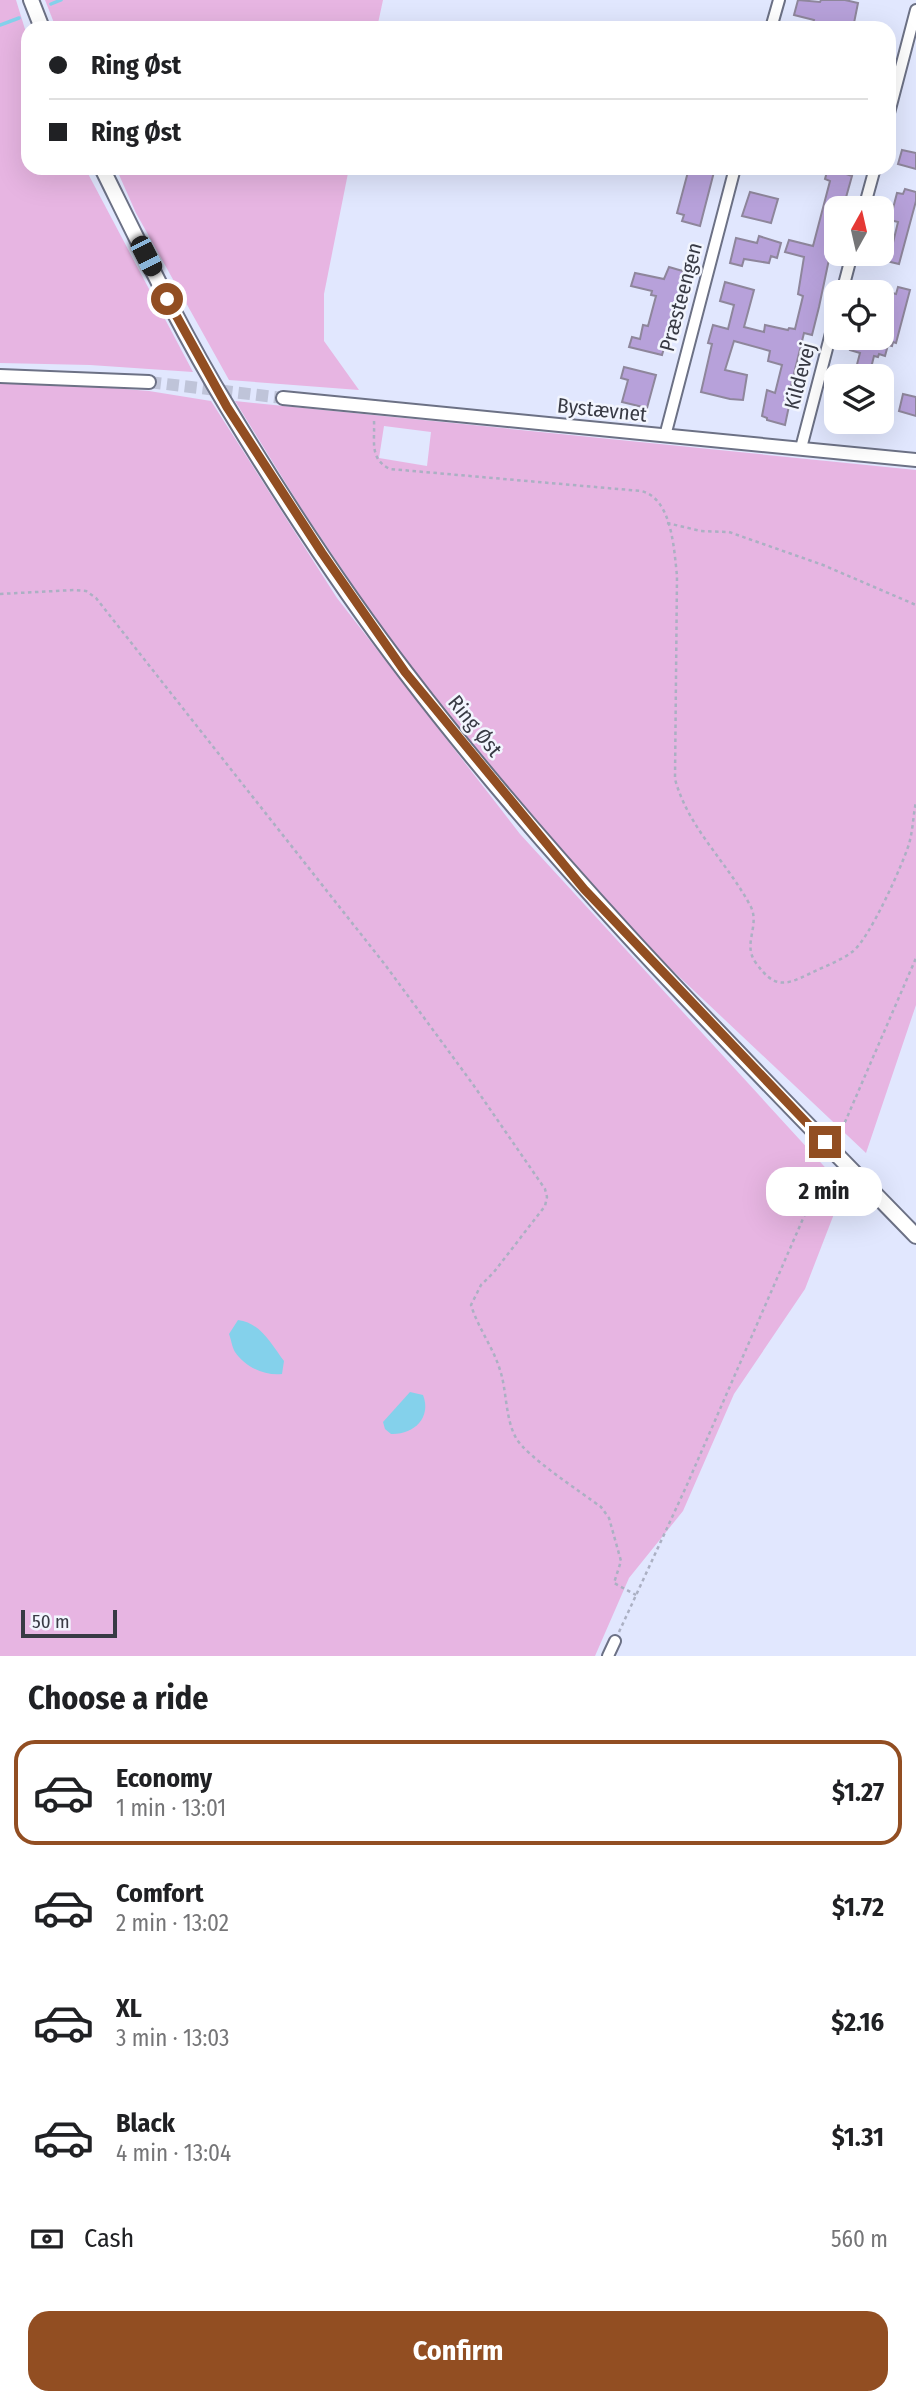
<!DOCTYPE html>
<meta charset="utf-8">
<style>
body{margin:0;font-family:"Fira Sans Condensed",sans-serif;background:#f6f6f6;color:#202124;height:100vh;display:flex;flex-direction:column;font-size:26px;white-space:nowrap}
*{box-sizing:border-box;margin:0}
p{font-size:23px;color:#757577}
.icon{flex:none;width:38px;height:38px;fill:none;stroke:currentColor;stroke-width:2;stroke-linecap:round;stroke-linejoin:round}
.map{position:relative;height:1656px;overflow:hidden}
.drawer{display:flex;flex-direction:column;background:#fff;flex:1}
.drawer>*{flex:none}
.banner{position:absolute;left:21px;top:21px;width:875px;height:154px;border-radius:21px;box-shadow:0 7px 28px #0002;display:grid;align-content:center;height:154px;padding:0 28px;background:#fff}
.needle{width:46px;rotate:8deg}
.tools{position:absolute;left:824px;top:196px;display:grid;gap:14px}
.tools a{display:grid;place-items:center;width:70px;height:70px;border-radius:14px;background:#fff;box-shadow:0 7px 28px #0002;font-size:35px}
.scale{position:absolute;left:21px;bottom:18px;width:96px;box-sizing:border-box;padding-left:7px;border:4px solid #383a44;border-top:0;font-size:19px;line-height:24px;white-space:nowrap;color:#383a44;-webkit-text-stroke:5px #f2f5fe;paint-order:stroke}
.end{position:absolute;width:32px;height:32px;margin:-16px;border:9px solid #924e22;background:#fff;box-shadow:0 0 0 4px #fff}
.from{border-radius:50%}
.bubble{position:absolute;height:49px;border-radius:21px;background:#fff;box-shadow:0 7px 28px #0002;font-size:23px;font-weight:700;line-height:49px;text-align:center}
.car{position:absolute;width:21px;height:42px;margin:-21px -10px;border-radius:9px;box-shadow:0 0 5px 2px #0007;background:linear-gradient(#222 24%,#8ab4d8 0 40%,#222 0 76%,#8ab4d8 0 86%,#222 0)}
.banner b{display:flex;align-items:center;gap:24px;height:66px;font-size:26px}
.banner b+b{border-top:2px solid #e0e0e0}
.banner i{width:18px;height:18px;background:#202124}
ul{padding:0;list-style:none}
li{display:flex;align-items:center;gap:21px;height:105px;margin:0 14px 10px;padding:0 14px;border:4px solid transparent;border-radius:21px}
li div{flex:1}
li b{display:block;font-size:26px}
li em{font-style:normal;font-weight:700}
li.on{border-color:#924e22}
li>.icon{width:63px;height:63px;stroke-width:1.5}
h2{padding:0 28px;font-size:32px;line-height:84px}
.pay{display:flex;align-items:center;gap:18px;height:77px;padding:0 28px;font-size:26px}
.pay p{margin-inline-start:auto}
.action{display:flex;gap:14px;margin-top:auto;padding:14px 28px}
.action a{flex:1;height:80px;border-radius:21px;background:#924e22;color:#fff;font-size:28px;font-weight:700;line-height:80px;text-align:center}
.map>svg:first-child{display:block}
.green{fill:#e7b5e2;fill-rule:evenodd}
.water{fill:#84d1eb}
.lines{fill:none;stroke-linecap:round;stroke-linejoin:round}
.stream{stroke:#84d1eb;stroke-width:3.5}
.building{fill:#b7a1da;stroke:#8e869b;stroke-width:2}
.tertiary-tunnel{stroke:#bfc4d9;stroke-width:12;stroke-dasharray:12 6;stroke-linecap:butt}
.minor-casing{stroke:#6c7185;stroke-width:14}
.tertiary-casing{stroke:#6c7185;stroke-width:16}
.secondary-casing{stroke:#6c7185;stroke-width:18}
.path{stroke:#abb0c3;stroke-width:2.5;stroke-dasharray:3.5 3.5;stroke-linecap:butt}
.minor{stroke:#fff;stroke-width:10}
.tertiary{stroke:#fff;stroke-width:12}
.secondary{stroke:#fff;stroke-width:14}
.route{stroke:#924e22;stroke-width:9}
.labels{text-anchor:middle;stroke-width:5;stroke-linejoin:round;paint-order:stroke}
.street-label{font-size:21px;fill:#383a44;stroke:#f2f5fe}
</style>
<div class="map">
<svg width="916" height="1656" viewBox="0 0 916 1656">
<rect width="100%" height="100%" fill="#e1e7fe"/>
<g class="green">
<polygon points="0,0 16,0 28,39 28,168 85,168 193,372 90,365 0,363"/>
<polygon points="45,0 383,0 377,28 56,28"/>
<polygon points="116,168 349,168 324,294 324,341 359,390 229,380 136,213"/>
<polygon points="24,381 149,391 211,401 337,598 520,834 844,1188 805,1289 734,1394 683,1511 629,1578 595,1656 0,1656 0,382"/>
<path d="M235,401L916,470V1005L866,1153L671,969L588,884L530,818L409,669L303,511ZM384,426L431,432L427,466L379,458Z"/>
</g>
<g class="water">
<path d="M238,1320C261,1323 271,1344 284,1361L282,1374C265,1376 245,1367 235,1352C232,1347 231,1339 229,1334Z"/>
<path d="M410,1392L423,1395C432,1418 413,1435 391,1434L385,1429L383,1422Z"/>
</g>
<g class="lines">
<g class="stream">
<polyline points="51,4 61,0"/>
<polyline points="0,25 19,18"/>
</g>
</g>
<g class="building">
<polygon points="798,0 820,2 821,0 845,0 858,3 854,23 851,23 850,28 823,23 822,28 812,27 814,20 794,15"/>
<polygon points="902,150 916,153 916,169 898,164"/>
<polygon points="689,168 715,168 700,226 682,221 684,215 677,213"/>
<polygon points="828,168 845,168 843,173 852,176 845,201 843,200 841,208 836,208 836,226 819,307 812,335 804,333 791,386 793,387 785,425 767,420 767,418 762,416 767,390 775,393 782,365 768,361 770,351 734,341 725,370 747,375 743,400 730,399 701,392 712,344 708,343 713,325 728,329 734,305 720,301 725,282 754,290 744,327 764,332 765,325 788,330 789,328 795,329 803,296 798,294 804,257 785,252 789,240 813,246 830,181 825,179"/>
<polygon points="905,189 916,192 916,201 899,264 882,260 882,244 892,247 898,222 890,220 897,193 903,194"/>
<polygon points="750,192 778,199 771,223 742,216"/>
<polygon points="759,236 781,243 777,258 771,256 769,263 744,259 742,266 730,263 736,238 757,243"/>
<polygon points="669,267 686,272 662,355 629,347 632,337 640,339 643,325 648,326 656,296 651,295 652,291 631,286 635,273 664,279"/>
<polygon points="898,287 910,290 896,343 893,342 892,346 888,345 885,356 879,354 878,357 874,356 869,376 854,376 860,353 850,350 853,338 882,341 887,318 882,317 882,290 896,294"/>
<polygon points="624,367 656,375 647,408 622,402 628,380 621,378"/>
<polygon points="903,394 916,397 916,416 899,411"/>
</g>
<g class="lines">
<polyline class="tertiary-tunnel" points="149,382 283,398"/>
<defs>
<g id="minor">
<polyline points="771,28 779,0"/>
<polyline points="889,113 916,10"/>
<polyline points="864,208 875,168"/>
<polyline points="842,292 852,254"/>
<polyline points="665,436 735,168"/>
<polyline points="801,448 836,314"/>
<polyline points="608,1656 615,1641"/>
</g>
<g id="tertiary">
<polyline points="0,376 149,382"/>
<polyline points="283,398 916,460"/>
</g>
<g id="secondary">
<polyline points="31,0 42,28"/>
<path d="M102,168C142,249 181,331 228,408C282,497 343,591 406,673C560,875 739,1054 916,1236"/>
</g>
</defs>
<use href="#minor" class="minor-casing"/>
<use href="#tertiary" class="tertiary-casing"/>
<use href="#secondary" class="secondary-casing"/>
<g class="path">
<path d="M374,421C375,441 369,459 390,469L641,491C672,498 674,549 677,576L675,779C688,828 728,863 751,907C760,927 742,944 756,963C774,988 784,986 809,974C823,967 840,961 852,952C869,940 902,866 909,844C913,830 913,816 916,802"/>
<polyline points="667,523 701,531 729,532 823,565 916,605"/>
<path d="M0,594L74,590L86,591L96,598L386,966L472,1083L545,1189L547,1197L545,1206L494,1272L481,1285L471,1305C478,1328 493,1347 500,1370C507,1391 505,1418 516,1438C527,1457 581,1492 601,1507L609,1518L621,1561L614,1583L636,1595"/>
<polyline points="842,1129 916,958"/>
<polyline points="619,1632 686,1487 826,1166"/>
</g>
<use href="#minor" class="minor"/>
<use href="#tertiary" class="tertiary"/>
<use href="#secondary" class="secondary"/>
</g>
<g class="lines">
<polyline class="route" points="167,299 227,407 322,553 405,672 584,889 825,1142"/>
</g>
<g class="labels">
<g class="street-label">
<text transform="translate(681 297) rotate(-75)" y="7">Præsteengen</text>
<text transform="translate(800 376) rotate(-75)" y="7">Kildevej</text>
<text transform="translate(602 410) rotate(6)" y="7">Bystævnet</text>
<text transform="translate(475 726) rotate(51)" y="7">Ring Øst</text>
</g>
</g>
</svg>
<div class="tools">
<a><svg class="needle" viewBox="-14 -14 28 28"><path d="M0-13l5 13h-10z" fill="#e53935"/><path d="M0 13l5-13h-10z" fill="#757577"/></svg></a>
<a><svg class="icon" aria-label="locate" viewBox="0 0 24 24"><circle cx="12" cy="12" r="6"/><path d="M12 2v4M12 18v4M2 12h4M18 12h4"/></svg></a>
<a><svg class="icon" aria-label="layers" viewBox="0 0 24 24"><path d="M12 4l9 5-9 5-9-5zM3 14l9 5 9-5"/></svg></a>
</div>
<div class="scale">50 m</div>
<i class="end from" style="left:167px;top:299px"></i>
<i class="end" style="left:825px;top:1142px"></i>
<div class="bubble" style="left:766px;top:1167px;width:116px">2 min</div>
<i class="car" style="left:146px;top:256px;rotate:153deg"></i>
<div class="banner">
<b><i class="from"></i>Ring Øst</b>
<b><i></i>Ring Øst</b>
</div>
</div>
<section class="drawer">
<h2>Choose a ride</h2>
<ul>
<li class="on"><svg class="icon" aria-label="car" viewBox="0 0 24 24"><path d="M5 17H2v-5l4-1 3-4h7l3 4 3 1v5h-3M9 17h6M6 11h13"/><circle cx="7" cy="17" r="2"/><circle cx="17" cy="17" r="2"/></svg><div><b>Economy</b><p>1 min · 13:01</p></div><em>$1.27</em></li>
<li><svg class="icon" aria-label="car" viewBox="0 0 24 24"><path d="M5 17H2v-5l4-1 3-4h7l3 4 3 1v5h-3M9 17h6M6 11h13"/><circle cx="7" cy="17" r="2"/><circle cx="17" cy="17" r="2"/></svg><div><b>Comfort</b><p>2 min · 13:02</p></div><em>$1.72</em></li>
<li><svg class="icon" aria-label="car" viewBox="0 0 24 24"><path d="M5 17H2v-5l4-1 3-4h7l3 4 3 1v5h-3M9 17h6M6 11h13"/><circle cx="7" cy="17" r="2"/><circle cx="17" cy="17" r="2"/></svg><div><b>XL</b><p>3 min · 13:03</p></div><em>$2.16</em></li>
<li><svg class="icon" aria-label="car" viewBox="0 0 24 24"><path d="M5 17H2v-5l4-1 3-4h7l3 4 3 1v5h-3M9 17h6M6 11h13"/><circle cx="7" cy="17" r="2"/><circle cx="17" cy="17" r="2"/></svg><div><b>Black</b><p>4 min · 13:04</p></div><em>$1.31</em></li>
</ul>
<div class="pay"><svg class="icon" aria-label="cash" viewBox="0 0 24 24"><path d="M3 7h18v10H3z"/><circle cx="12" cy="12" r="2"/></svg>Cash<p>560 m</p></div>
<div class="action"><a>Confirm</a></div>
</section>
